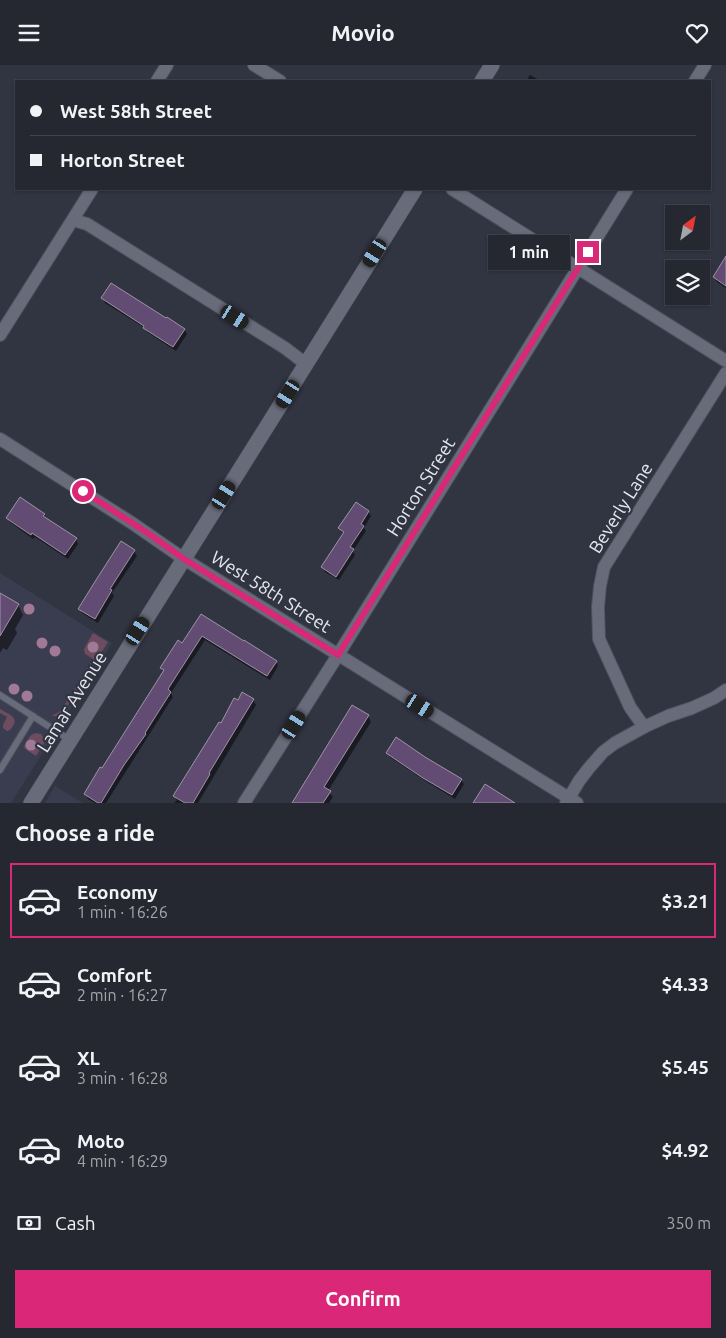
<!DOCTYPE html>
<meta charset="utf-8">
<style>
body{margin:0;font-family:Ubuntu,sans-serif;background:#31333d;color:#f1f3f6;height:100vh;display:flex;flex-direction:column;font-size:19px;white-space:nowrap}
*{box-sizing:border-box;margin:0}
p{font-size:16px;color:#a3a5ab}
.icon{flex:none;width:28px;height:28px;fill:none;stroke:currentColor;stroke-width:2;stroke-linecap:round;stroke-linejoin:round}
.map{position:relative;height:738px;overflow:hidden}
.drawer{display:flex;flex-direction:column;background:#252731;flex:1}
.drawer>*{flex:none}
.hud{position:absolute;left:15px;top:15px;width:696px;height:110px;border-radius:0px;box-shadow:0 1px 4px #0004,0 0 0 1px #42444d;display:grid;align-content:center;height:110px;padding:0 15px;background:#252731}
.needle{width:32px;rotate:32deg}
.tools{position:absolute;left:665px;top:140px;display:grid;gap:10px}
.tools a{display:grid;place-items:center;width:45px;height:45px;border-radius:0px;background:#252731;box-shadow:0 1px 4px #0004,0 0 0 1px #42444d;font-size:25px}
.end{position:absolute;width:22px;height:22px;margin:-11px;border:6px solid #db2777;background:#fff;box-shadow:0 0 0 2px #fff}
.from{border-radius:50%}
.bubble{position:absolute;height:35px;border-radius:0px;background:#252731;box-shadow:0 1px 4px #0004,0 0 0 1px #42444d;font-size:16px;font-weight:700;line-height:35px;text-align:center}
.car{position:absolute;width:15px;height:30px;margin:-15px -8px;border-radius:6px;box-shadow:0 0 4px 1px #0007;background:linear-gradient(#222 24%,#8ab4d8 0 40%,#222 0 76%,#8ab4d8 0 86%,#222 0)}
.hud b{display:flex;align-items:center;gap:18px;height:48px;font-size:19px}
.hud b+b{border-top:1px solid #42444d}
.hud i{width:12px;height:12px;background:#f1f3f6}
ul{padding:0;list-style:none}
li{display:flex;align-items:center;gap:15px;height:75px;margin:0 10px 8px;padding:0 5px;border:2px solid transparent;border-radius:0px}
li div{flex:1}
li b{display:block;font-size:19px}
li em{font-style:normal;font-weight:700}
li.active{border-color:#db2777}
li>.icon{width:45px;height:45px;stroke-width:1.5}
h2{padding:0 15px;font-size:22px;line-height:60px}
.pay{display:flex;align-items:center;gap:12px;height:55px;padding:0 15px;font-size:19px}
.pay p{margin-inline-start:auto}
.action{display:flex;gap:10px;margin-top:auto;padding:10px 15px}
.action a{flex:1;height:58px;border-radius:0px;background:#db2777;color:#fff;font-size:20px;font-weight:700;line-height:58px;text-align:center}
header{display:flex;justify-content:space-between;align-items:center;height:65px;padding:0 15px;background:#252731;font-size:22px;font-weight:700}
.map>svg:first-child{display:block}
.built{fill:#3a3d50}
.green{fill:#6c4c5e}
.shadow{fill:#0007}
.building{fill:#634c74;stroke:#9c94a3}
.lines{fill:none;stroke-linecap:round;stroke-linejoin:round}
.service-casing{stroke:#4e515b;stroke-width:8}
.minor-casing{stroke:#4e515b;stroke-width:14}
.tertiary-casing{stroke:#4e515b;stroke-width:16}
.service{stroke:#686b79;stroke-width:6}
.minor{stroke:#686b79;stroke-width:12}
.tertiary{stroke:#686b79;stroke-width:15}
.tree{fill:#9f7995}
.route{stroke:#db2777;stroke-width:6}
.labels{text-anchor:middle;stroke-width:4.5;stroke-linejoin:round;paint-order:stroke}
.street-label{font-size:18px;fill:#e6e8f0;stroke:#313441}
</style>
<header><svg class="icon" aria-label="menu" viewBox="0 0 24 24"><path d="M4 6h16M4 12h16M4 18h16"/></svg>Movio<svg class="icon" aria-label="heart" viewBox="0 0 24 24"><path d="M12 20l-8-8c-3-5 5-10 8-4 3-6 11-1 8 4z"/></svg></header>
<div class="map">
<svg width="726" height="738" viewBox="0 0 726 738">
<rect width="100%" height="100%" fill="#313441"/>
<g class="built">
<polygon points="0,508 112,578 11,738 0,738"/>
<polygon points="55,721 83,738 45,738"/>
</g>
<g class="green">
<path d="M93,568L108,577L61,651H52C55,648 59,648 62,644L93,594L85,589L84,584Z"/>
<path d="M0,644C11,650 21,653 10,665L7,666L3,663V660L7,652L0,648Z"/>
<polygon points="35,668 41,669 43,672 44,678 36,691 25,684 24,681 30,671"/>
</g>
<g class="shadow">
<polygon points="530,10 541,16 526,16"/>
<polygon points="726,194 726,223 717,217 714,212"/>
<polygon points="103,233 184,264 187,269 176,286 147,267 145,263 105,238"/>
<polygon points="368,447 371,451 364,463 366,466 353,486 355,490 339,515 325,507 323,502 344,469 340,463"/>
<polygon points="44,450 46,454 76,474 78,479 68,494 35,472 33,474 10,457 7,453"/>
<polygon points="134,486 137,491 112,528 114,531 98,558 82,548 80,544"/>
<polygon points="0,529 18,540 23,550 15,564 17,568 7,585 3,583 0,588"/>
<polygon points="201,550 276,597 278,601 270,615 205,575 171,628 173,632 106,738 95,738 88,734 86,729 164,608 162,603 183,579"/>
<polygon points="253,635 256,640 198,738 174,738 177,735 174,731 221,659"/>
<polygon points="352,642 368,651 371,657 328,726 333,732 329,738 294,738"/>
<polygon points="388,688 461,715 464,719 455,734 427,717 390,692"/>
</g>
<g class="building">
<polygon points="726,191 726,221 713,212"/>
<polygon points="111,218 166,253 167,252 185,264 173,282 143,263 144,261 101,233"/>
<polygon points="20,432 45,449 43,451 77,473 65,490 32,468 31,470 6,453"/>
<polygon points="356,437 369,446 361,459 364,461 350,482 354,484 336,512 321,502 344,467 338,463"/>
<polygon points="121,476 135,485 110,524 112,525 95,554 78,544 96,515"/>
<polygon points="0,528 19,539 0,571"/>
<polygon points="201,549 244,576 244,575 277,596 267,611 202,571 168,624 171,627 145,668 146,669 124,700 101,738 98,738 84,729 100,702 102,703 164,605 160,603 178,575 182,578"/>
<polygon points="242,627 254,634 209,708 210,709 193,738 185,738 173,731 219,657 221,658 234,633 238,635"/>
<polygon points="352,640 369,650 324,722 331,726 323,738 292,738"/>
<polygon points="396,672 425,692 462,714 452,730 423,713 386,688"/>
<polygon points="485,719 515,738 473,738"/>
</g>
<g class="lines">
<defs>
<g id="service">
<polyline points="0,630 70,675"/>
<polyline points="0,705 33,651"/>
</g>
<g id="minor">
<polyline points="254,0 280,16"/>
<polyline points="157,16 167,0"/>
<polyline points="695,16 705,0"/>
<polyline points="452,124 726,296"/>
<polyline points="73,155 87,159 285,283 306,299"/>
<polyline points="0,270 92,124"/>
<polyline points="0,374 132,458 184,494 577,738"/>
<polyline points="644,662 630,642 599,574 598,542 600,521 604,502 726,308"/>
<polyline points="244,738 338,590 627,124"/>
<polyline points="566,738 579,716 589,703 603,687 615,678 644,662 668,651 692,643 714,633 726,625"/>
</g>
<g id="tertiary">
<polyline points="482,16 492,0"/>
<polyline points="31,738 306,299 415,124"/>
</g>
</defs>
<use href="#service" class="service-casing"/>
<use href="#minor" class="minor-casing"/>
<use href="#tertiary" class="tertiary-casing"/>
<use href="#service" class="service"/>
<use href="#minor" class="minor"/>
<use href="#tertiary" class="tertiary"/>
</g>
<g class="tree">
<circle cx="29" cy="544" r="5.5"/>
<circle cx="42" cy="578" r="5.5"/>
<circle cx="93" cy="582" r="5.5"/>
<circle cx="55" cy="586" r="5.5"/>
<circle cx="14" cy="624" r="5.5"/>
<circle cx="27" cy="631" r="5.5"/>
<circle cx="31" cy="680" r="5.5"/>
</g>
<g class="lines">
<polyline class="route" points="83,426 149,469 184,494 338,590 588,187"/>
</g>
<g class="labels">
<g class="street-label">
<text transform="translate(421 422) rotate(-58)" y="6">Horton Street</text>
<text transform="translate(621 443) rotate(-58)" y="6">Beverly Lane</text>
<text transform="translate(271 527) rotate(32)" y="6">West 58th Street</text>
<text transform="translate(72 637) rotate(-58)" y="6">Lamar Avenue</text>
</g>
</g>
</svg>
<div class="tools">
<a><svg class="needle" viewBox="-14 -14 28 28"><path d="M0-13l5 13h-10z" fill="#e53935"/><path d="M0 13l5-13h-10z" fill="#a3a5ab"/></svg></a>
<a><svg class="icon" aria-label="layers" viewBox="0 0 24 24"><path d="M12 4l9 5-9 5-9-5zM3 14l9 5 9-5"/></svg></a>
</div>
<i class="end from" style="left:83px;top:426px"></i>
<i class="end" style="left:588px;top:187px"></i>
<div class="bubble" style="left:488px;top:170px;width:82px">1 min</div>
<i class="car" style="left:375px;top:188px;rotate:212deg"></i>
<i class="car" style="left:235px;top:252px;rotate:122deg"></i>
<i class="car" style="left:288px;top:329px;rotate:212deg"></i>
<i class="car" style="left:224px;top:430px;rotate:32deg"></i>
<i class="car" style="left:138px;top:566px;rotate:32deg"></i>
<i class="car" style="left:420px;top:641px;rotate:122deg"></i>
<i class="car" style="left:294px;top:660px;rotate:32deg"></i>
<div class="hud">
<b><i class="from"></i>West 58th Street</b>
<b><i></i>Horton Street</b>
</div>
</div>
<section class="drawer">
<h2>Choose a ride</h2>
<ul>
<li class="active"><svg class="icon" aria-label="car" viewBox="0 0 24 24"><path d="M5 17H2v-5l4-1 3-4h7l3 4 3 1v5h-3M9 17h6M6 11h13"/><circle cx="7" cy="17" r="2"/><circle cx="17" cy="17" r="2"/></svg><div><b>Economy</b><p>1 min · 16:26</p></div><em>$3.21</em></li>
<li><svg class="icon" aria-label="car" viewBox="0 0 24 24"><path d="M5 17H2v-5l4-1 3-4h7l3 4 3 1v5h-3M9 17h6M6 11h13"/><circle cx="7" cy="17" r="2"/><circle cx="17" cy="17" r="2"/></svg><div><b>Comfort</b><p>2 min · 16:27</p></div><em>$4.33</em></li>
<li><svg class="icon" aria-label="car" viewBox="0 0 24 24"><path d="M5 17H2v-5l4-1 3-4h7l3 4 3 1v5h-3M9 17h6M6 11h13"/><circle cx="7" cy="17" r="2"/><circle cx="17" cy="17" r="2"/></svg><div><b>XL</b><p>3 min · 16:28</p></div><em>$5.45</em></li>
<li><svg class="icon" aria-label="car" viewBox="0 0 24 24"><path d="M5 17H2v-5l4-1 3-4h7l3 4 3 1v5h-3M9 17h6M6 11h13"/><circle cx="7" cy="17" r="2"/><circle cx="17" cy="17" r="2"/></svg><div><b>Moto</b><p>4 min · 16:29</p></div><em>$4.92</em></li>
</ul>
<div class="pay"><svg class="icon" aria-label="cash" viewBox="0 0 24 24"><path d="M3 7h18v10H3z"/><circle cx="12" cy="12" r="2"/></svg>Cash<p>350 m</p></div>
<div class="action"><a>Confirm</a></div>
</section>
